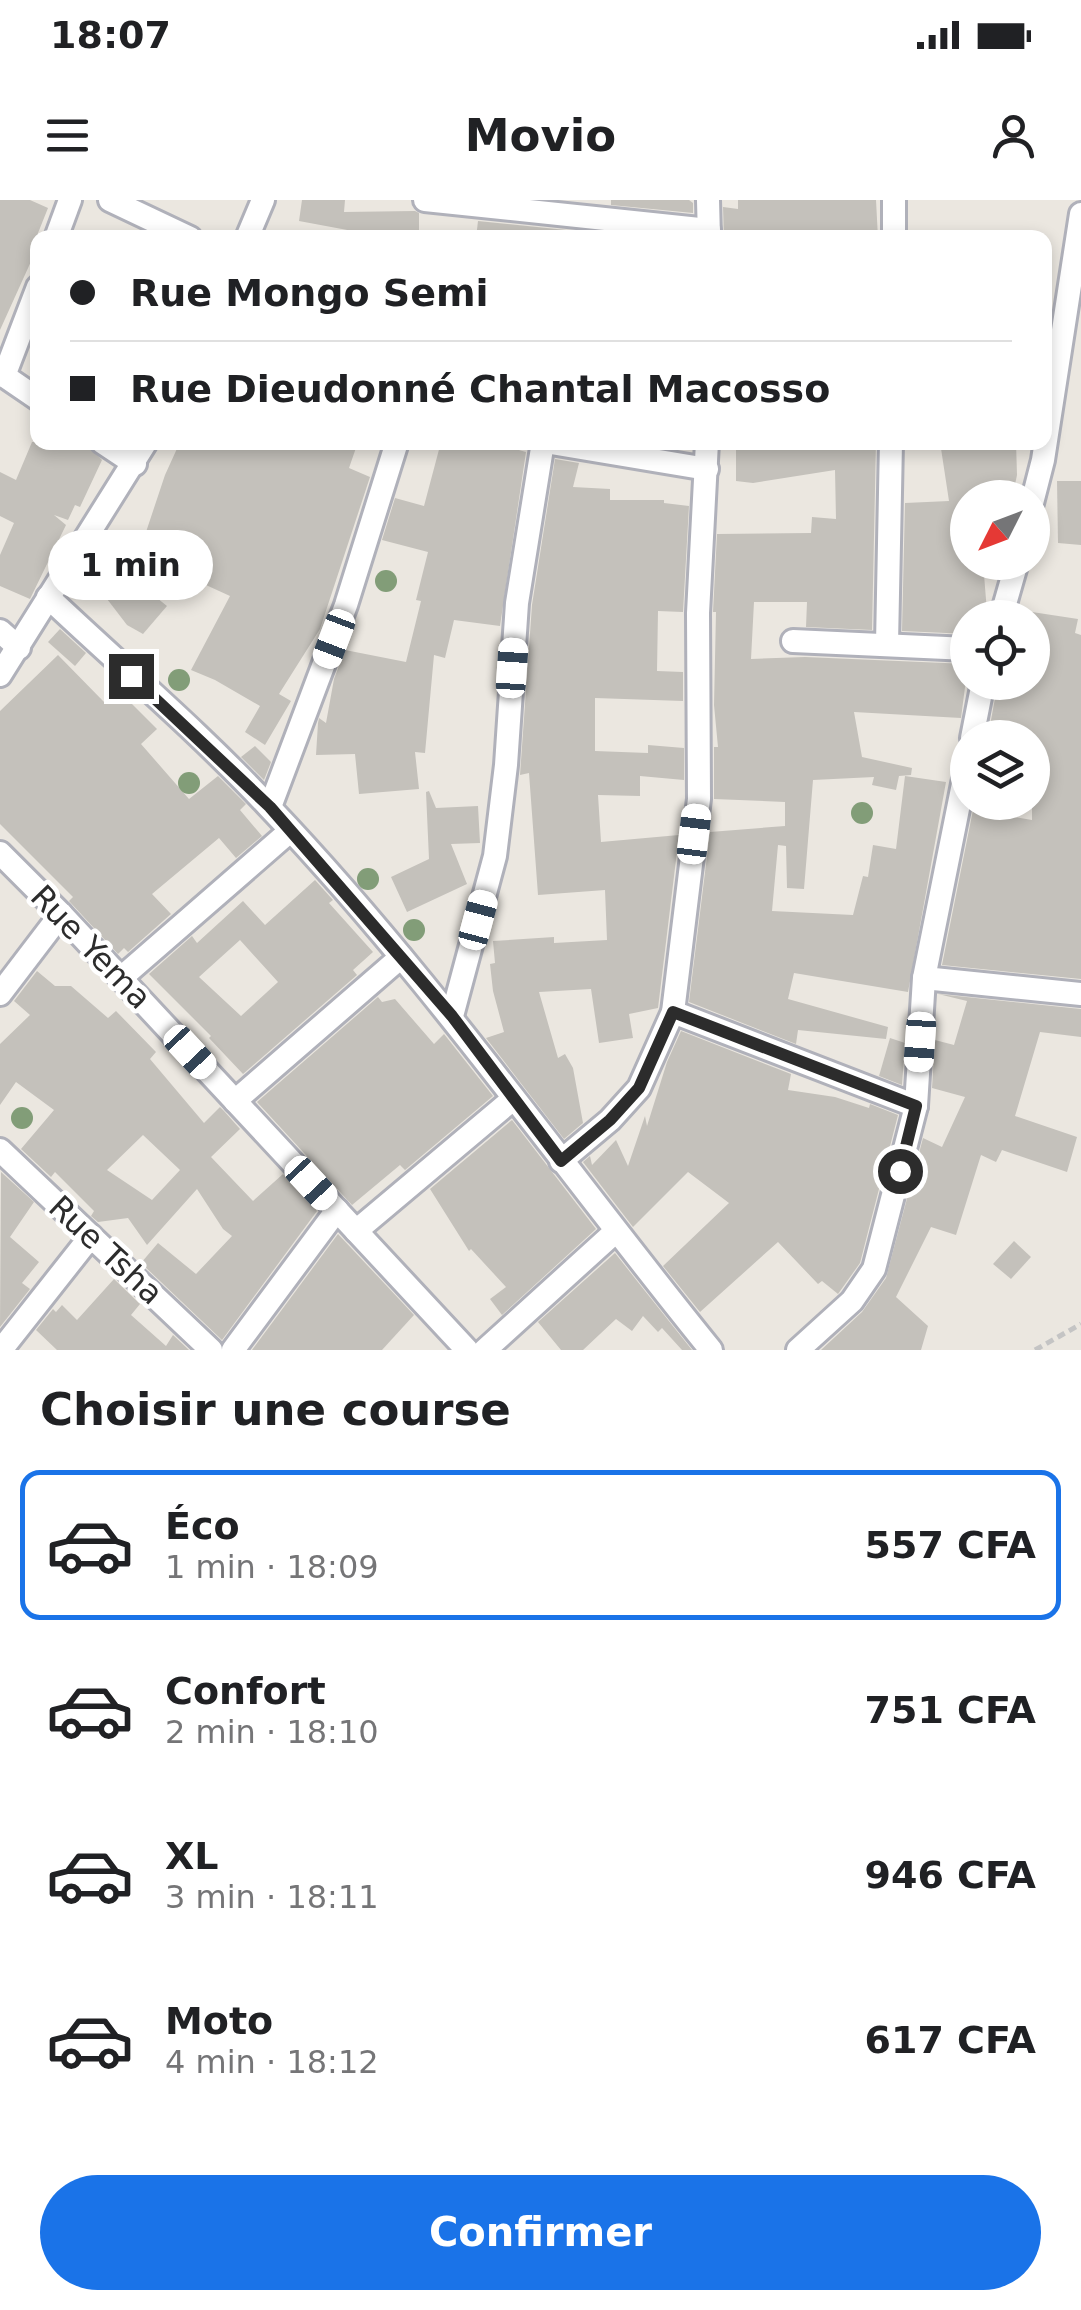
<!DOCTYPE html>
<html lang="fr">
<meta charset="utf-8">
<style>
body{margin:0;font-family:"DejaVu Sans",sans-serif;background:#f2f2f2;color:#202124;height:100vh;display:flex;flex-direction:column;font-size:38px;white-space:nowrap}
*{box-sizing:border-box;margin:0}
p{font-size:32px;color:#757577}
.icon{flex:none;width:55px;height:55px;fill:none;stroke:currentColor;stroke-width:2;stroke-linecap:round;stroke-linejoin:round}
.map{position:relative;height:1150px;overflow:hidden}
.details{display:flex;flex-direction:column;background:#fff;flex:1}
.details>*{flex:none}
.banner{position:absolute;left:30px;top:30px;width:1022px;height:220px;border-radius:20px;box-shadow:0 5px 15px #0003;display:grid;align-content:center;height:220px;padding:0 40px;background:#fff}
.needle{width:65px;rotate:228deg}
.controls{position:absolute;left:950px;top:280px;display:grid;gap:20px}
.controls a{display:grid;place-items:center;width:100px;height:100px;border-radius:50%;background:#fff;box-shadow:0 5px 15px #0003;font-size:50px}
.end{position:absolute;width:45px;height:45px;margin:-22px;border:12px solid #2c2c2c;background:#fff;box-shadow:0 0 0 5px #fff}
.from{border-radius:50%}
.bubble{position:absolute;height:70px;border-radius:35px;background:#fff;box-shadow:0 5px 15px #0003;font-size:32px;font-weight:800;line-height:70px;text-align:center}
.car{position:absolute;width:30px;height:60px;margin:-30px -15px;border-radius:12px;box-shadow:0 0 8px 2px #0007;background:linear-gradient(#fff 24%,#345 0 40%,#fff 0 76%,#345 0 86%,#fff 0)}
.banner b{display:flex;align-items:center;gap:35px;height:95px;font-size:38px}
.banner b+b{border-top:2px solid #e0e0e0}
.banner i{width:25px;height:25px;background:#202124}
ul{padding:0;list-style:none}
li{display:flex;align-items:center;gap:30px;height:150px;margin:0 20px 15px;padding:0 20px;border:5px solid transparent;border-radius:20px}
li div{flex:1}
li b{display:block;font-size:38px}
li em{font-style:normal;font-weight:800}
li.selected{border-color:#1a73e8}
li>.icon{width:90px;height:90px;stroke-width:1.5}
h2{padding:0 40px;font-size:45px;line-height:120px}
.cta{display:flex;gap:20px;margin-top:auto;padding:20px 40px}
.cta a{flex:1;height:115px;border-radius:60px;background:#1a73e8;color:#fff;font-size:40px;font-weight:800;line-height:115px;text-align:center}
.status{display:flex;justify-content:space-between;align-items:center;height:70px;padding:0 50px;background:#fff;direction:ltr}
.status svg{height:28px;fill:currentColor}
header{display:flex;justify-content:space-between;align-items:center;height:130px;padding:0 40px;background:#fff;font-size:45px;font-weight:800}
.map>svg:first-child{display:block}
.building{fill:#c4c1bb;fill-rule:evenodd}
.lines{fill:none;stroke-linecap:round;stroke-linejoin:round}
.minor-casing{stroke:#b0b1ba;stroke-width:28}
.path{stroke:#c4c4c4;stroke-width:5;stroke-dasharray:8 5;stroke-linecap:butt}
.minor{stroke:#fff;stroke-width:22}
.tree{fill:#829d78}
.route{stroke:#2c2c2c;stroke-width:12}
.labels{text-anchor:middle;stroke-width:9;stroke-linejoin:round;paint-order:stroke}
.street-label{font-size:32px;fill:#2c2c2c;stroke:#fff}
</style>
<div class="status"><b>18:07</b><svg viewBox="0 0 49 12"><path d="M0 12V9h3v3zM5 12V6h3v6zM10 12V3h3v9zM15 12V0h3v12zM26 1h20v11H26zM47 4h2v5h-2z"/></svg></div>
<header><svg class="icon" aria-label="menu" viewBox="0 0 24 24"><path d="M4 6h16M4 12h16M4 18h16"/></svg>Movio<svg class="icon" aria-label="person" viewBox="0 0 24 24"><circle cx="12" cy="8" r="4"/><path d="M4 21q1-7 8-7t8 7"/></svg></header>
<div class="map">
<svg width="1081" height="1150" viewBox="0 0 1081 1150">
<rect width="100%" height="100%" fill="#ebe7e0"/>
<g class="building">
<polygon points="0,0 30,0 48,8 38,33 38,46 0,130"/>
<polygon points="302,0 345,0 344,12 415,11 419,13 419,38 358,38 358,32 299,21"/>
<polygon points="611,0 689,0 693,3 693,13 611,5"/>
<polygon points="738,0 876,0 878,38 724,38 723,7 738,9"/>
<polygon points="478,21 566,30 565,38 476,38"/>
<polygon points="32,242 85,242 102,260 80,307 75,305 68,320 54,315 66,325 30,399 0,386 0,355 14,323 0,316 0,272 16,280"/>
<polygon points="180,242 358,242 349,268 370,277 320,429 279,494 291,501 265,545 245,532 260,506 215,480 191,470 230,396 195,380 200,370 141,347 165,275"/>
<polygon points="441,242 490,242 526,252 500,426 454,420 445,458 434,455 425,553 415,552 419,589 359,594 355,554 316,555 318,523 319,518 326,523 334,479 345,450 406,462 421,401 416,400 428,352 382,340 395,298 424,306"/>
<polygon points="736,242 876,242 872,430 806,427 807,402 754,402 751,459 805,457 968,464 961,518 854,512 862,557 912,568 911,575 899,576 896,590 872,585 874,577 813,580 804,689 787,688 786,646 778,645 772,711 853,715 863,676 868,677 873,645 896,649 905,576 946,582 908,792 794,773 788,799 888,827 886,839 798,830 796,844 689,802 710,632 785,626 785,602 714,599 714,547 718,547 714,505 716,412 713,412 717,334 811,333 812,317 836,319 835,270 753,283 736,281"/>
<polygon points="940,242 1016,242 1017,275 1013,294 968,292 968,362 983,362 987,412 986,418 968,418 968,434 902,431 905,303 949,301"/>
<polygon points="555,259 579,263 573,287 610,289 610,300 664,300 664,303 689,306 683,412 658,411 657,471 683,472 683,501 595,498 595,551 648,553 648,545 684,548 684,580 640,576 640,596 598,595 601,642 679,635 658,808 629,814 633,838 599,843 591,789 539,792 558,858 565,854 573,868 583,923 564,939 486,838 504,832 493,791 490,764 495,763 493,741 554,737 554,743 607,740 605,690 538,695 529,573 520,575 532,405"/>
<polygon points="1057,281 1081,281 1081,345 1058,343"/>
<polygon points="111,361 167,406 143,434 127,425 94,382"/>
<polygon points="1032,412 1078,419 1075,433 1081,435 1081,779 942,765 973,610 1032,620 1032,538 992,538 991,520 998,482 1032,482"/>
<polygon points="60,429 86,453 75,466 48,442"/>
<polygon points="58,455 105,503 118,490 157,529 141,544 189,599 218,576 246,604 240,610 262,636 236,658 219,638 152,694 171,714 128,752 124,748 118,754 69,701 73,697 0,624 0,511"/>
<polygon points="255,546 271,562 264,580 241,557"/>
<polygon points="429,591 436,608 478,606 480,643 451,644 467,684 407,712 391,677 429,659 426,592"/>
<path d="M315,680L333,700L329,703L373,752L353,770L357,775L243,874L209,838L211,836L149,774L192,736L197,743L243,701L265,725ZM240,740L278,782L241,816L199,777Z"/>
<path d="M37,771L55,786H71L108,818L116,811L156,852L150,859L204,923L220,907L224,911L240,929L211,957L253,1001L283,974L317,1011L222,1140L141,1063L158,1043L196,1074L232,1036L223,1029L197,989L147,1045L128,1018L98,1022L91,1016L94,1011L55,972L51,977L21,949L54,910L16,882L0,905V844L30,815L14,801ZM143,935L180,970L152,1000L107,970Z"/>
<polygon points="938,794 1081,809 1081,837 1040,832 1015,916 1077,937 1067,972 1002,950 996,962 981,955 956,1035 931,1027 896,1097 928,1126 921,1150 821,1150 862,1112 886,1078 923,938 942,947 965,897 932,888 935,840 954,845 967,801"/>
<polygon points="378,797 382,802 395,799 434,844 444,834 493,896 405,970 400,965 352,1005 257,902"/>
<polygon points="681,831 791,874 788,890 835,897 869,908 870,904 898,915 860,1063 838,1094 822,1081 818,1084 778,1042 700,1112 663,1066 729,1003 688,972 633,1027 583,962 590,956 592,965 616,940 628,966 645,916 647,926 667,862"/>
<polygon points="890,838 905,843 902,885 879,876"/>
<polygon points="512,920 596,1029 502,1115 490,1099 506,1087 471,1049 469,1051 430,989"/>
<polygon points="1,972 34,1002 10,1037 39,1062 22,1083 30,1089 0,1127"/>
<polygon points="338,1034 414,1115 382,1150 252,1150"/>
<polygon points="1014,1041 1031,1057 1011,1079 993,1064"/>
<polygon points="615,1053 645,1091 692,1150 682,1150 662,1128 658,1132 643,1116 632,1131 616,1119 583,1150 561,1150 538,1122"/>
<polygon points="114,1079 140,1104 131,1115 166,1146 173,1135 189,1150 57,1150 36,1130 53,1109 56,1112 62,1105 77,1120"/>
</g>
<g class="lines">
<defs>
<g id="minor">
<polyline points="110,0 190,38"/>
<polyline points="425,0 709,30"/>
<polyline points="708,0 709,38"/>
<polyline points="894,0 894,38"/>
<polyline points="56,38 70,0"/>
<polyline points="247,38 263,0"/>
<polyline points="0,173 38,199"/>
<polyline points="4,176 38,87"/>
<polyline points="102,242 135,264"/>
<polyline points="545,242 707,269"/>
<polyline points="1032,303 1043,260 1081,14"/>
<path d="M48,397C122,467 200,533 269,607C430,776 564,969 711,1150"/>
<polyline points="1001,418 1017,362"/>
<polyline points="0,431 19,448"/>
<polyline points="793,441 968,449"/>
<polyline points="887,444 891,242"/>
<polyline points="0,475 146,242"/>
<polyline points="972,538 983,482"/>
<polyline points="270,607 346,405 397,242"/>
<polyline points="0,653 61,714 467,1150"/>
<polyline points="121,778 290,631"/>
<polyline points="924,778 1081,794"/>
<polyline points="0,794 61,714"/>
<polyline points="673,812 916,906"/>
<polyline points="452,816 495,656 506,565 517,403 543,242"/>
<polyline points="235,901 401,757"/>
<polyline points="0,950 211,1150"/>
<polyline points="561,961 610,920 639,888 673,812 699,599 698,413 707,242"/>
<polyline points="356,1031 513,899"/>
<polyline points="1,1150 91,1036"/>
<polyline points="233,1150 337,1010"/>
<polyline points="485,1150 615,1032"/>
<polyline points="798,1150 852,1101 874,1069 916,906 924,778 968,559"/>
</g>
</defs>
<use href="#minor" class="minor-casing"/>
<polyline class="path" points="1035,1150 1081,1124"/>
<use href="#minor" class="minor"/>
</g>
<g class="tree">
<circle cx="386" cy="381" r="11"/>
<circle cx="179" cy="480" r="11"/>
<circle cx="189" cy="583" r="11"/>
<circle cx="862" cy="613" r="11"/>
<circle cx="368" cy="679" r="11"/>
<circle cx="414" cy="730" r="11"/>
<circle cx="22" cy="918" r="11"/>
</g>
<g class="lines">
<polyline class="route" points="131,476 270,607 452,816 561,961 610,920 639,888 673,812 916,906 900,971"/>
</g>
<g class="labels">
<g class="street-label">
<text transform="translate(91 747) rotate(46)" y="11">Rue Yema</text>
<text transform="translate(106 1050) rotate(43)" y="11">Rue Tsha</text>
</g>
</g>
</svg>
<div class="controls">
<a><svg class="needle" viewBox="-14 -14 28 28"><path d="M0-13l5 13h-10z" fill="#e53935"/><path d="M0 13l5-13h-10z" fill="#757577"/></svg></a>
<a><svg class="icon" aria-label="locate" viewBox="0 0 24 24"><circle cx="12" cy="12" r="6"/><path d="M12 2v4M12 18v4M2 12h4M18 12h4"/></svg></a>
<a><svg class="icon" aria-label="layers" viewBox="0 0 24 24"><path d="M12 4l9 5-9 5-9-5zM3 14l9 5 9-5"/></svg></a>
</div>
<i class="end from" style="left:900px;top:971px"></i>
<i class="end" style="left:131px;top:476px"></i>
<div class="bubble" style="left:48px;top:330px;width:165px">1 min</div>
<i class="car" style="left:334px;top:439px;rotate:201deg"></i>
<i class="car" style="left:512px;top:468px;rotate:4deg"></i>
<i class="car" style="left:694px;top:634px;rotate:7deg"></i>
<i class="car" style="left:478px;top:720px;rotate:15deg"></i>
<i class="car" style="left:920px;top:842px;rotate:184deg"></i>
<i class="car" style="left:190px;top:852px;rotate:137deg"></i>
<i class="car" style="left:311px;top:983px;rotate:137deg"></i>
<div class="banner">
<b><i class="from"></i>Rue Mongo Semi</b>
<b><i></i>Rue Dieudonné Chantal Macosso</b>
</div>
</div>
<section class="details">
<h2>Choisir une course</h2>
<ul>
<li class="selected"><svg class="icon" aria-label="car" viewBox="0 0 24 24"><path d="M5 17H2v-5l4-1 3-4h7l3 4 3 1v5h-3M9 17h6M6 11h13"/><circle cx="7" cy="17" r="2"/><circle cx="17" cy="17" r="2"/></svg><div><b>Éco</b><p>1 min · 18:09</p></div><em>557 CFA</em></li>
<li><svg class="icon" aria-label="car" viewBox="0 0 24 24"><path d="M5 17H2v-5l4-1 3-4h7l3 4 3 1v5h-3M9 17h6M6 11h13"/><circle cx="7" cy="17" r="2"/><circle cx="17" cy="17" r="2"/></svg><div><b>Confort</b><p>2 min · 18:10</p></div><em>751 CFA</em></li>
<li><svg class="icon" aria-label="car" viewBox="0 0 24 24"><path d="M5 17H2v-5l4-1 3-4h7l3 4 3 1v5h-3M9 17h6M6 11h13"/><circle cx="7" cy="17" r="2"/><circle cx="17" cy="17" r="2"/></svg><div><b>XL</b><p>3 min · 18:11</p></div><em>946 CFA</em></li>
<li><svg class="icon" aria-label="car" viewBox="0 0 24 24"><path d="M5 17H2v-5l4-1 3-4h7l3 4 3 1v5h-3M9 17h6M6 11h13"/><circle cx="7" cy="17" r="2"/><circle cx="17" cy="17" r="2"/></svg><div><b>Moto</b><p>4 min · 18:12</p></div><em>617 CFA</em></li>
</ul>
<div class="cta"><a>Confirmer</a></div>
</section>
